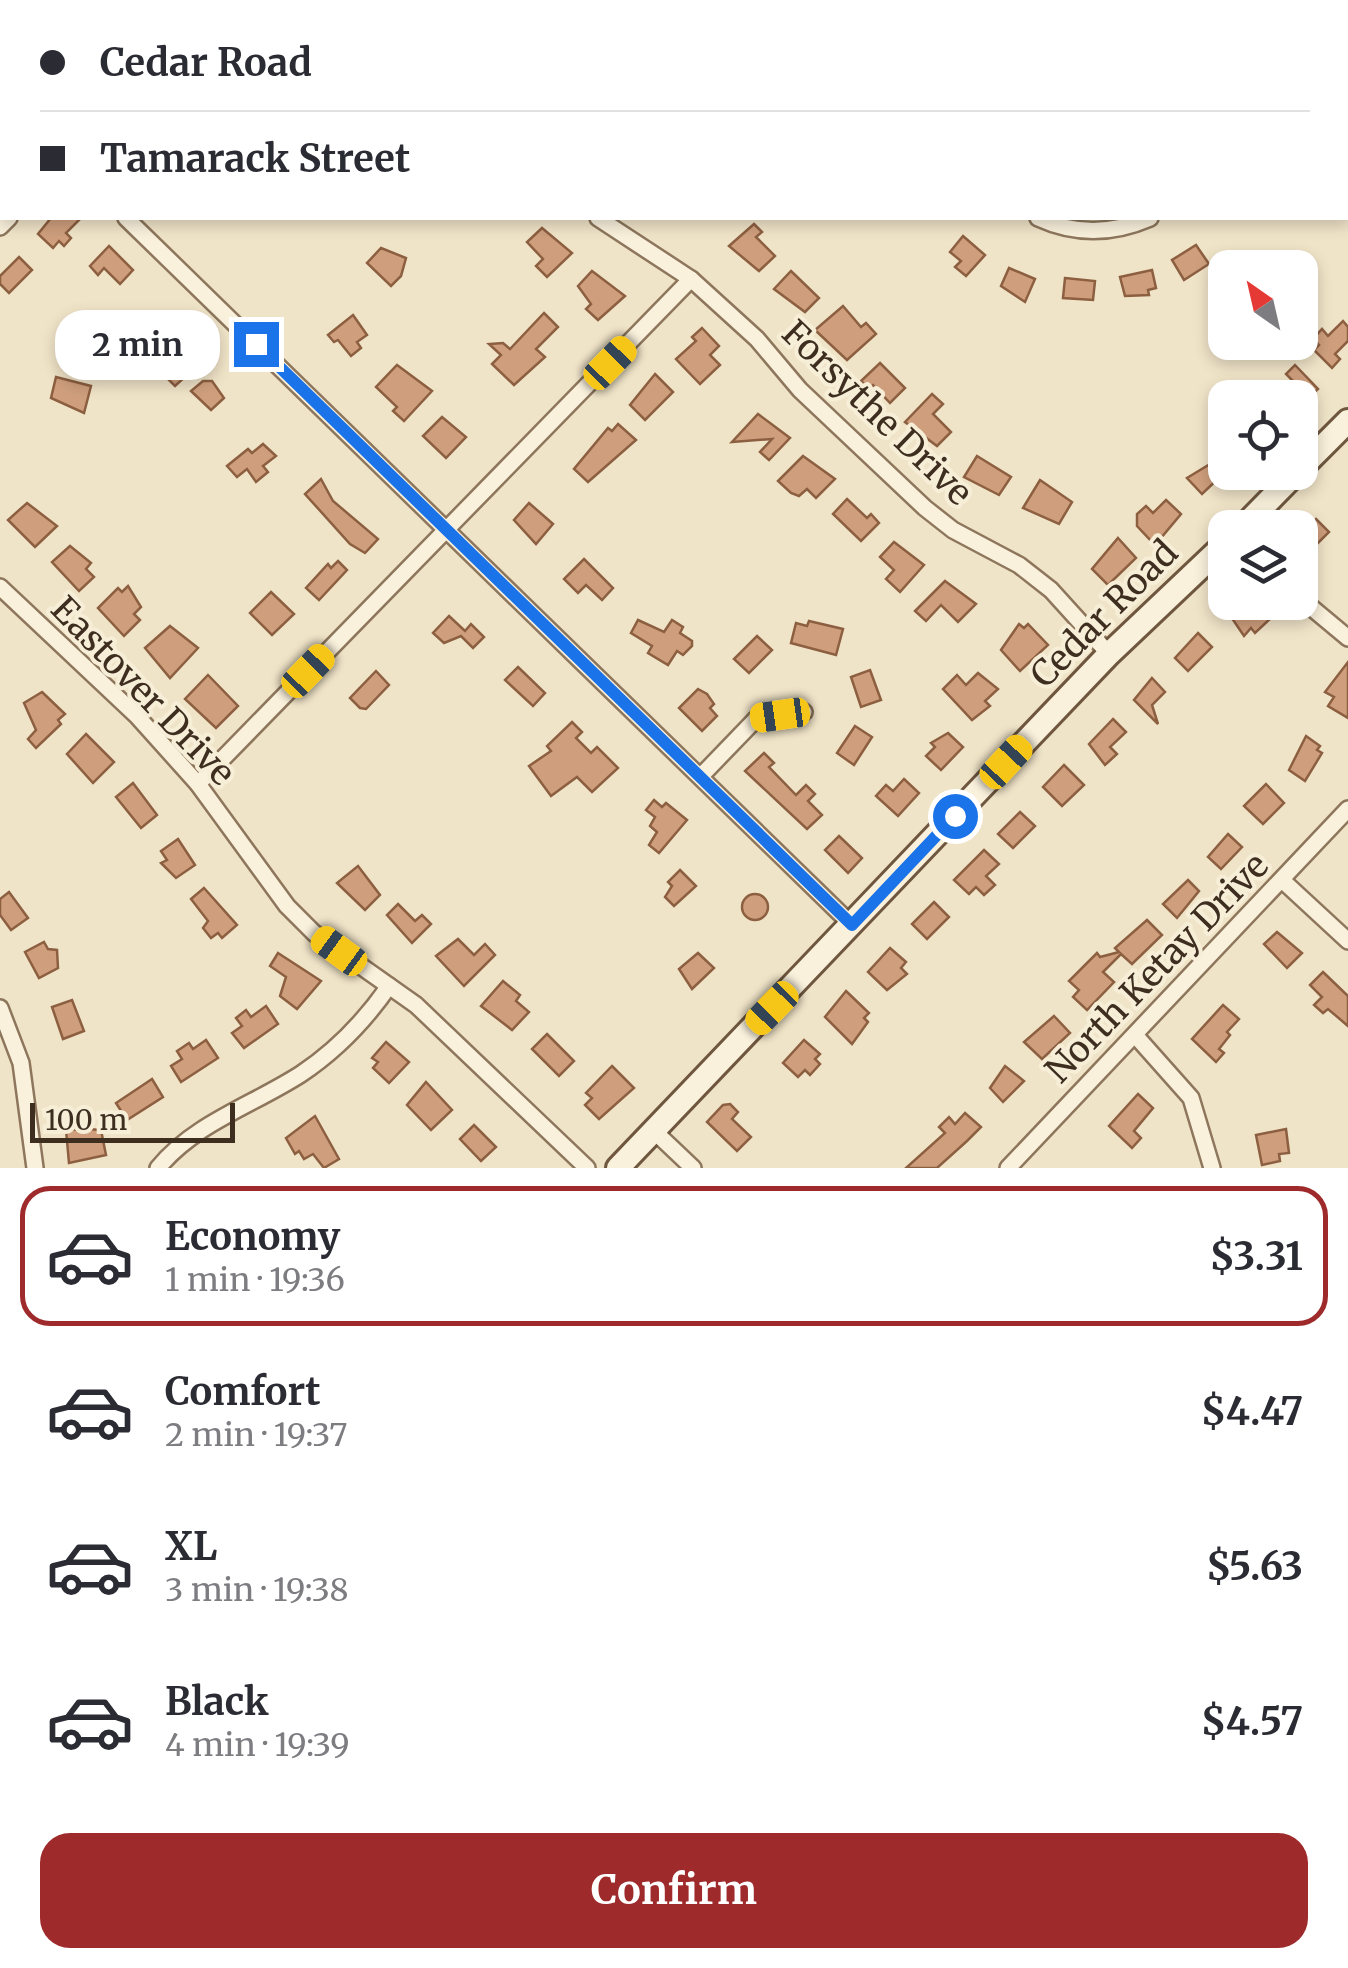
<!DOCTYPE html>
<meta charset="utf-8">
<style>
body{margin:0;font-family:Merriweather,serif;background:#f7f7f7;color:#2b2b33;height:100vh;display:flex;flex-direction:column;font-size:38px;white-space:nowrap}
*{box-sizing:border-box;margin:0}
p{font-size:32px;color:#7c7c81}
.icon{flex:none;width:55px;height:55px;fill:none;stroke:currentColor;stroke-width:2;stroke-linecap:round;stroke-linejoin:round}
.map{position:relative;height:1168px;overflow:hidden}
.side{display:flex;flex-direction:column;background:#fff;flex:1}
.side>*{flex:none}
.hud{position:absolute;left:0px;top:0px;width:1350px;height:220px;box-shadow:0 5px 15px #0003;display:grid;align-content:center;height:220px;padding:0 40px;background:#fff}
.needle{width:65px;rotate:326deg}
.controls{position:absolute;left:1208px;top:250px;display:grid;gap:20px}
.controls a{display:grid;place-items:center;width:110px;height:110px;border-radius:20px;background:#fff;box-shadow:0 5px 15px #0003;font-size:50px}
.scale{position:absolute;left:30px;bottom:25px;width:205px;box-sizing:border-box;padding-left:10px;border:5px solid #3d2e20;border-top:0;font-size:28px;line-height:35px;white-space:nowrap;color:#3d2e20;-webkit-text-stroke:8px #f7eed8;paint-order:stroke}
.end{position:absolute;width:45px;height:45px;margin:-22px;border:12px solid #1a73e8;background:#fff;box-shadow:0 0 0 5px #fff}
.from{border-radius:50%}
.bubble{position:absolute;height:70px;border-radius:30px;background:#fff;box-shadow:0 5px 15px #0003;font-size:32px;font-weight:700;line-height:70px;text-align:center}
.car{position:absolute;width:30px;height:60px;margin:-30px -15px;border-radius:12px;box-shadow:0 0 8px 2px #0007;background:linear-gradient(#f5c518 24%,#345 0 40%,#f5c518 0 76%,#345 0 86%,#f5c518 0)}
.hud b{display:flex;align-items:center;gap:35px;height:95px;font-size:38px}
.hud b+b{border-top:2px solid #e1e1e2}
.hud i{width:25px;height:25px;background:#2b2b33}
ul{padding:18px 0 0;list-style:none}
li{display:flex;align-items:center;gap:30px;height:140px;margin:0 20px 15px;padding:0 20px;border:5px solid transparent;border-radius:30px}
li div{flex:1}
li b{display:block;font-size:38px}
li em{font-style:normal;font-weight:700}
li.on{border-color:#9e2a2b}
li>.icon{width:90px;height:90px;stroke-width:1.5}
.primary-button{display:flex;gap:20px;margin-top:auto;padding:20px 40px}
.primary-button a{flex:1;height:115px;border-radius:30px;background:#9e2a2b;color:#fff;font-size:40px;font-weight:700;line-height:115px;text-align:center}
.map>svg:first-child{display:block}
.building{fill:#cf9f7d;stroke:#8d5f41;stroke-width:2.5}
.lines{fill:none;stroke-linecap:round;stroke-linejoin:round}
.street-casing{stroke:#8d765c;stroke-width:20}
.secondary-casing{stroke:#6f573f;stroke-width:28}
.street{stroke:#faf1dc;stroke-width:15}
.secondary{stroke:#faf1dc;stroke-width:22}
.route{stroke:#1a73e8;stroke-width:12}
.labels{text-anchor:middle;stroke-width:8;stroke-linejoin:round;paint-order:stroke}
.street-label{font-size:35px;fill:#3d2e20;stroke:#f7eed8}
</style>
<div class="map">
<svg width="1348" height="1168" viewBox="0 0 1348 1168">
<rect width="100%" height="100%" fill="#f0e4c8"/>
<g class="building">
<polygon points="51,218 81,218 66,233 71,238 64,246 59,241 53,248 38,234"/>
<polygon points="754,224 762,232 756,237 775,256 759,271 729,246"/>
<polygon points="542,228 572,253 547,277 536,266 543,259 527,242"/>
<polygon points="963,236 985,255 966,276 955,267 961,261 950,252"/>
<polygon points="1196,245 1209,264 1184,280 1172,260"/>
<polygon points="109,246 133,270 120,284 104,268 98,275 90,266"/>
<polygon points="381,248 406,258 401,276 391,286 367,263"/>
<polygon points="19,257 32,270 9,293 0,284 0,276"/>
<polygon points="1009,268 1035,279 1025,302 1001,286"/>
<polygon points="1152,270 1156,288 1148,290 1149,295 1125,296 1120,277"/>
<polygon points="592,271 625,296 598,320 586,309 591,304 578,286"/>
<polygon points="791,271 819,298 805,312 774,289"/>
<polygon points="1065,278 1095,281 1093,300 1063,298"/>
<polygon points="843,306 861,327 866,323 876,334 847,360 815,330"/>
<polygon points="544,313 558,327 536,349 545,357 514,385 492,364 501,355 489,344 503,343 510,349"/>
<polygon points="353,315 367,335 357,342 361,348 351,356 338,340 334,342 328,335"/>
<polygon points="146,316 179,346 170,357 187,375 175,386 165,376 169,372 151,356 139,354 127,338"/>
<polygon points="1343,321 1348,327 1348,341 1335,354 1340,359 1332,368 1314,350 1319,345 1313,339 1322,329 1328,336"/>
<polygon points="702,328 719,346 710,355 720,365 700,384 676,359 696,341 692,337"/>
<polygon points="880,363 905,388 890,403 873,385 869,389 861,381"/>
<polygon points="397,365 432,391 404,421 393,411 397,407 376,387"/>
<polygon points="1295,365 1318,389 1300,406 1300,398 1278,398 1294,382 1286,374"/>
<polygon points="655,374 673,392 645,420 630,405"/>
<polygon points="56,377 91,386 84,413 51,398"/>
<polygon points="203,381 212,381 224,398 211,410 191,391"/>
<polygon points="932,394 943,404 933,414 951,432 937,446 905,422"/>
<polygon points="758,414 790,438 769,460 760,452 772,439 732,442"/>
<polygon points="442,417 466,437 446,458 423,436"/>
<polygon points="618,424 636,440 588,482 574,469 608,428 612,431"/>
<polygon points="263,444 276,456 263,466 268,472 256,482 247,469 237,477 227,466 248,449 252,453"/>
<polygon points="803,456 835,479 816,498 807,489 799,496 791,493 778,481"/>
<polygon points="977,456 1011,477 999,495 964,477"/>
<polygon points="1210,464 1222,475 1202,494 1187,478"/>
<polygon points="321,479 333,501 378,539 365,553 350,544 305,494"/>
<polygon points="1040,480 1072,502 1059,524 1023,508"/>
<polygon points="847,499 867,518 871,514 879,523 861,541 833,514"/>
<polygon points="1166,500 1181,514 1155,545 1137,526 1137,514 1146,506 1153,513"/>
<polygon points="27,503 57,526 35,547 8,520"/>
<polygon points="529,503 553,524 536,544 514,520"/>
<polygon points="1316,519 1329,532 1300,561 1300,534"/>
<polygon points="1118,538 1136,558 1108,585 1092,569"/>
<polygon points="894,542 924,565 900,592 886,579 894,570 880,557"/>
<polygon points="70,546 91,563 86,569 94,577 79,591 52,562"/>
<polygon points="584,559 613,588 602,600 586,585 578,593 564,579"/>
<polygon points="338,561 347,570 319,600 306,588 328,564 331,568"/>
<polygon points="945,581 976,604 958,622 941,605 926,621 915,611"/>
<polygon points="128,586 141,607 134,614 140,620 124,636 98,608 118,588 122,592"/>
<polygon points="271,592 294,614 272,635 250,613"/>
<polygon points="1221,602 1256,602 1271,618 1255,633 1251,628 1244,636"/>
<polygon points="449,616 465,631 471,624 484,637 473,648 461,636 444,643 433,633"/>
<polygon points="638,620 664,632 672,620 683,627 680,633 692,641 692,646 683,655 677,651 668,665 648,653 652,646 631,633"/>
<polygon points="809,621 843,629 836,655 791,643 796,623 807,626"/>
<polygon points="1019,624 1024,628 1028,624 1048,645 1020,671 1001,650"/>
<polygon points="170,626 198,648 170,678 145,648"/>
<polygon points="1198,633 1212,647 1188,671 1175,658"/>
<polygon points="757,636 772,650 749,673 734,659"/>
<polygon points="1348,662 1348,718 1328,706 1334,697 1325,692"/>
<polygon points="518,667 545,693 533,706 505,680"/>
<polygon points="870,670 881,700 861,707 851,677"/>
<polygon points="376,671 389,685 366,709 360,708 350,698"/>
<polygon points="978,673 998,689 985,701 990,706 972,720 943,689 957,675 966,685"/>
<polygon points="208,675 238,706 216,728 185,699"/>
<polygon points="1152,678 1165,692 1152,705 1158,724 1134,700"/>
<polygon points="698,689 707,694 714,704 710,708 717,716 702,731 679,708"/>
<polygon points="42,692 65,714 58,720 61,724 36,748 28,739 36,730 24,703"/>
<polygon points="1113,719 1126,732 1110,747 1117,754 1105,765 1089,744"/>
<polygon points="572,722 582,732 576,738 591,753 597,747 618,768 592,792 577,777 551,796 529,766 551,751 547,746"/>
<polygon points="855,726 872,737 854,765 837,753"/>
<polygon points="948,733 963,747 941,770 926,756 935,747 931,743"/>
<polygon points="86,734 114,762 93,783 67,754"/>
<polygon points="1306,736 1320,746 1317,750 1322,753 1305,781 1289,770"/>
<polygon points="764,753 774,763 769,767 796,795 806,785 815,794 808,801 822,815 807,829 745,771"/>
<polygon points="1064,765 1084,785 1062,806 1043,787"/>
<polygon points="904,779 919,793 898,816 876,796 886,785 893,791"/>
<polygon points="133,783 157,815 141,828 116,797"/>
<polygon points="1266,784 1284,803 1263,824 1244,806"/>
<polygon points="654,800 662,807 666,803 687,820 659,853 649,845 657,832 650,826 655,817 646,810"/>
<polygon points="1020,812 1035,826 1013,848 998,834"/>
<polygon points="1228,834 1242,847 1221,869 1208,857"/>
<polygon points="839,836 862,858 848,873 825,850"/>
<polygon points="178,839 195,865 176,878 161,863 167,860 161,851"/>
<polygon points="984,850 999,864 986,876 995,885 984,895 976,887 969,894 954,880"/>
<polygon points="358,866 380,895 365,910 337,883"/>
<polygon points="680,870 696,886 674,906 665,897 672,886 668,882"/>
<polygon points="1188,880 1199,891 1177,918 1163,904"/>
<polygon points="204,888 237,925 222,938 218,933 211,938 203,928 208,921 191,899"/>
<polygon points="9,892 28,918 11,930 0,915 0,899"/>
<circle cx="755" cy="907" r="13"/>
<polygon points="934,902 949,917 927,939 912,924"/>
<polygon points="398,904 415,921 422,915 431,924 412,943 387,915"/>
<polygon points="1147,920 1162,935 1132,964 1121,954 1103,972 1114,982 1087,1010 1073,997 1079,990 1069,981 1097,953 1100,957 1119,952 1115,948"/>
<polygon points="1277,932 1302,953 1287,968 1264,944"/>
<polygon points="458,939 474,955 485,944 495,955 464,986 436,956"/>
<polygon points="44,942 48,949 57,950 58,968 39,978 25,952"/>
<polygon points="890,948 906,962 901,968 907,974 887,990 868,972"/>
<polygon points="278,953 321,981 297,1009 280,996 286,977 270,966"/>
<polygon points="698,953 714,968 692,989 679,969"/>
<polygon points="1323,972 1348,996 1348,1026 1328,1009 1323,1013 1314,1005 1322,997 1310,985"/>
<polygon points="503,981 520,995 516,1001 529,1012 512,1030 481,1006"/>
<polygon points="846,991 869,1013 864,1018 868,1022 852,1044 825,1017"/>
<polygon points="72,1000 84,1031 63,1039 52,1007"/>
<polygon points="1223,1005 1239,1019 1227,1032 1230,1035 1219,1049 1224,1053 1216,1062 1192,1039"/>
<polygon points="266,1006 278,1024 244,1048 232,1033 242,1026 236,1018 246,1010 251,1017"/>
<polygon points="1054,1016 1070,1033 1042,1059 1024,1042"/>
<polygon points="547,1034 574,1061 559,1076 532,1049"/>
<polygon points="206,1040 218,1058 181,1082 171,1066 182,1059 177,1051 189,1043 193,1049"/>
<polygon points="804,1040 820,1054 815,1059 820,1064 810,1075 805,1070 798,1077 783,1063"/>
<polygon points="386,1042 409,1062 389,1083 373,1068 378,1062 372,1058"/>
<polygon points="612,1066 634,1088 599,1119 585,1105 592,1098 586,1093"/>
<polygon points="1005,1066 1024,1081 1003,1102 990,1088"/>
<polygon points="152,1079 163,1097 127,1120 116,1103"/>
<polygon points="426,1082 452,1110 431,1130 407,1105"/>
<polygon points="1138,1094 1153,1108 1134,1131 1141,1138 1132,1148 1109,1126"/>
<polygon points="730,1104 738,1112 732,1119 751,1137 737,1151 707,1122 723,1105"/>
<polygon points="965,1113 981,1127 967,1141 937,1168 906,1168 945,1133 939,1127 949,1117 955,1124"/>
<polygon points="315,1116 339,1159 324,1168 313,1154 304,1159 299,1151 295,1154 286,1138"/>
<polygon points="474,1125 496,1147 481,1161 460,1139"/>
<polygon points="87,1129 101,1130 106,1155 69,1163 66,1130"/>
<polygon points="1286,1129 1289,1153 1279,1154 1280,1161 1262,1165 1256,1135"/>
</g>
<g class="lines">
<defs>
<g id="street">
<polyline points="381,0 383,2"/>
<polyline points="766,0 769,2"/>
<polyline points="217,2 219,0"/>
<polyline points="639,2 641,0"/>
<polyline points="964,2 967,0"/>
<polyline points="0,95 2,98"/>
<polyline points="126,218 852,925"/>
<polyline points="598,218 691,279 757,339 800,390 925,508 953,530 1019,565 1051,590 1109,654"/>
<path d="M1038,218C1075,235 1113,234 1150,218"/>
<polyline points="0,227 9,218"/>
<polyline points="0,587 137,716 198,784 287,906 314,933 416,1005 587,1168"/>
<polyline points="1300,598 1348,638"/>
<polyline points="701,776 756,719 804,712"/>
<polyline points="198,784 691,279"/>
<polyline points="1282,880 1348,941"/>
<polyline points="0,1008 21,1063 35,1168"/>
<polyline points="1135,1035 1191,1098 1212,1168"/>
<polyline points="654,1131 693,1168"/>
<path d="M158,1168C195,1123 253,1105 301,1074C337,1050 364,1022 389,986"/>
<polyline points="1008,1168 1348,809"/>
</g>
<g id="secondary">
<polyline points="1300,469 1348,421"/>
<polyline points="1242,528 1297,472"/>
<polyline points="618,1168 1109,654 1225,544"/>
</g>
</defs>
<use href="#street" class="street-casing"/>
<use href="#secondary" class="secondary-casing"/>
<use href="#street" class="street"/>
<use href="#secondary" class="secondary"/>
</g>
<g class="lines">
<polyline class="route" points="256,344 852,925 955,816"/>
</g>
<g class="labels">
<g class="street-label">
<text transform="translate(877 413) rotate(44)" y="12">Forsythe Drive</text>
<text transform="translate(1104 614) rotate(-45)" y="12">Cedar Road</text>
<text transform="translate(143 691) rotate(46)" y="12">Eastover Drive</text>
<text transform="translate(1157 968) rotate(-46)" y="12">North Ketay Drive</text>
</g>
</g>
</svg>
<div class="controls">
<a><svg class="needle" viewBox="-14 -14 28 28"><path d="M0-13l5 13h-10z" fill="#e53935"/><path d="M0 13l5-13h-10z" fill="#7c7c81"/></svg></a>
<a><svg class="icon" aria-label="locate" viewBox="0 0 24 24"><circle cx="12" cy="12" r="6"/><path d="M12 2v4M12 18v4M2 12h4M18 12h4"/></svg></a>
<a><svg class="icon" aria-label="layers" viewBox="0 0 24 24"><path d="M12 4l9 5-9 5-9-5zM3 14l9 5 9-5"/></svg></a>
</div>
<div class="scale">100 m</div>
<i class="end from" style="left:955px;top:816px"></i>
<i class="end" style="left:256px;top:344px"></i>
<div class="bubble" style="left:55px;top:310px;width:165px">2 min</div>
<i class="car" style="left:610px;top:363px;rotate:44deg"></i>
<i class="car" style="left:308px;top:671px;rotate:44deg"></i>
<i class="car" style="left:780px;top:715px;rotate:262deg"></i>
<i class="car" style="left:1006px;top:762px;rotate:43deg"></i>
<i class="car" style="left:339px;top:951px;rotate:306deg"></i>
<i class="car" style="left:772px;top:1008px;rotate:224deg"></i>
<div class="hud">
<b><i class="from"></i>Cedar Road</b>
<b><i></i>Tamarack Street</b>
</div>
</div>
<section class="side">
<ul>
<li class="on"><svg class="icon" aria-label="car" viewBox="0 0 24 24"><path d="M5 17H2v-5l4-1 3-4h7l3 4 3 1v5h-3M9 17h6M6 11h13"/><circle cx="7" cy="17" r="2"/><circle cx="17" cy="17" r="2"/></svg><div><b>Economy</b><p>1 min · 19:36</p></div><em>$3.31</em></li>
<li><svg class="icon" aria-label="car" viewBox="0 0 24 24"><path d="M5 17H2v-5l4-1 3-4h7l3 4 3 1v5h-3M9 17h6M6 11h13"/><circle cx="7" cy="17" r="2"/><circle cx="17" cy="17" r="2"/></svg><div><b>Comfort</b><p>2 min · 19:37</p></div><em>$4.47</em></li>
<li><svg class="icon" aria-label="car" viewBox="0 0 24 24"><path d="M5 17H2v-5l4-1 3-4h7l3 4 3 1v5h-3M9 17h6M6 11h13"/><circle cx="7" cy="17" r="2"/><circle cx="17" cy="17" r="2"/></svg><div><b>XL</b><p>3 min · 19:38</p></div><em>$5.63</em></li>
<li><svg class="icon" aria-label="car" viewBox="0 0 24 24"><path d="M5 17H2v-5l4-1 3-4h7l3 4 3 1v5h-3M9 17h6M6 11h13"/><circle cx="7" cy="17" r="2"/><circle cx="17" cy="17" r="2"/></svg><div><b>Black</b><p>4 min · 19:39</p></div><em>$4.57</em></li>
</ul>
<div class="primary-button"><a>Confirm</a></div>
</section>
